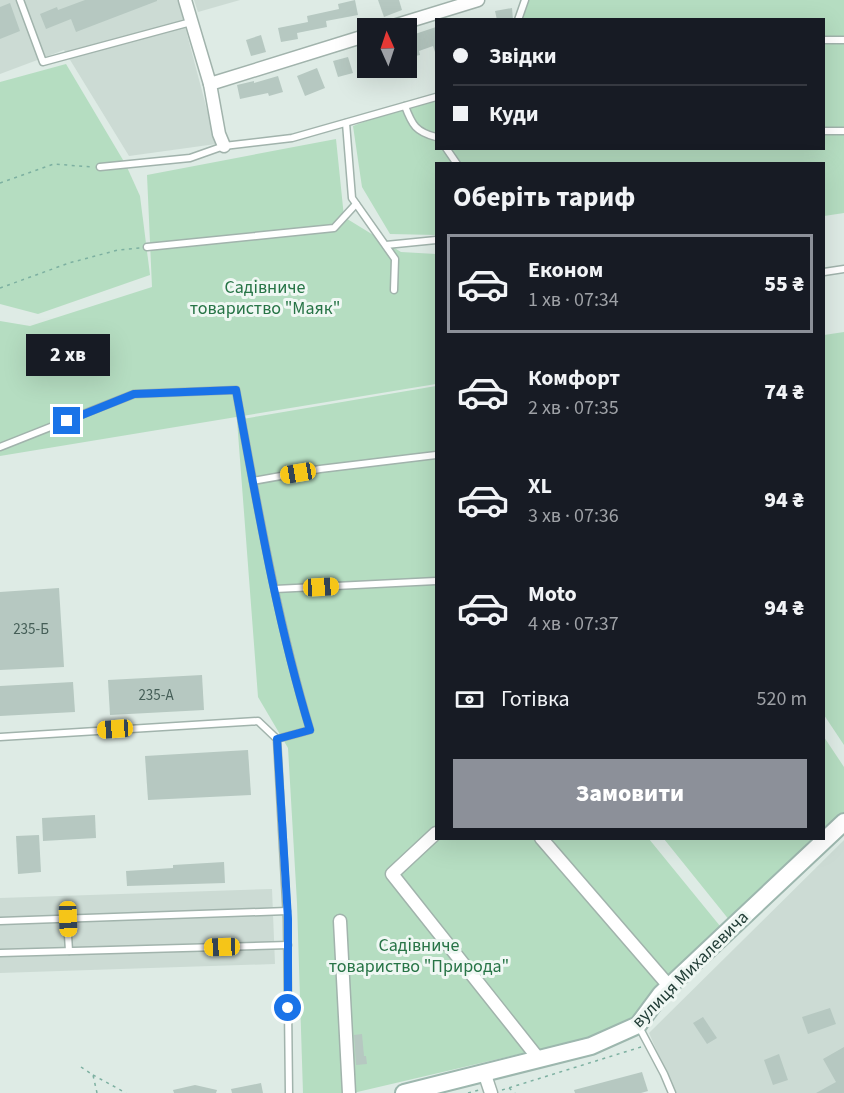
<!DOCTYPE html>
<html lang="uk">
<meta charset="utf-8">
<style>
body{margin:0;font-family:"Source Sans 3",sans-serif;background:#20242c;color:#f1f3f6;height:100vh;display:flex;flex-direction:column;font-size:22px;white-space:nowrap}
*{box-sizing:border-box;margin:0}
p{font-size:20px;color:#9ea1a6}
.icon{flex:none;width:33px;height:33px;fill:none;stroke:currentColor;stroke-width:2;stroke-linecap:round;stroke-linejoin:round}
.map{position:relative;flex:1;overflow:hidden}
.panel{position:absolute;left:435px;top:162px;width:390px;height:678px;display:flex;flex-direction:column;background:#171b24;border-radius:0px;box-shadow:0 6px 24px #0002}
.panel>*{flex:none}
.guide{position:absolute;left:435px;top:18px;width:390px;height:132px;border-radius:0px;box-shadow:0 6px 24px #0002;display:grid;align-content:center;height:132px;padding:0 18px;background:#171b24}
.needle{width:39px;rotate:357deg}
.fabs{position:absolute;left:357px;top:18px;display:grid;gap:12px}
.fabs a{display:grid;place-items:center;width:60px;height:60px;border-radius:0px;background:#171b24;box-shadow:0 6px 24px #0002;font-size:30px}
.end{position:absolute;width:27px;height:27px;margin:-14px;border:8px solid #1a73e8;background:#fff;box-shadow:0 0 0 3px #fff}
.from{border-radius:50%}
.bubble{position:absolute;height:42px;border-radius:0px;background:#171b24;box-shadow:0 6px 24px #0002;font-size:20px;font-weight:800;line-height:42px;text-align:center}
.car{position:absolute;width:18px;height:36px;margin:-18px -9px;border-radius:8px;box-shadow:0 0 4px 2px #0007;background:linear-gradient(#f5c518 24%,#345 0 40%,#f5c518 0 76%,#345 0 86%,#f5c518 0)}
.guide b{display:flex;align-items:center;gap:21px;height:57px;font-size:22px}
.guide b+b{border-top:2px solid #363941}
.guide i{width:15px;height:15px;background:#f1f3f6}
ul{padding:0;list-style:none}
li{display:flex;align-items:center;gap:18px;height:99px;margin:0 12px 9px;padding:0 6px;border:3px solid transparent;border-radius:0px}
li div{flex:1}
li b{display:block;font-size:22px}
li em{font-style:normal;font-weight:800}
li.current{border-color:#8c9099}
li>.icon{width:54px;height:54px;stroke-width:1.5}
h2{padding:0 18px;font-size:27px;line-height:72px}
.pay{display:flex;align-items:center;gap:15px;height:66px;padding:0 18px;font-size:22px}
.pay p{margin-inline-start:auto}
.action{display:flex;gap:12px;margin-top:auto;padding:12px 18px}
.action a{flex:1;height:69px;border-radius:0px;background:#8c9099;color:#fff;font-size:24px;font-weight:800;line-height:69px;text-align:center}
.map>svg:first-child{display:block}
.built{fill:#ccdbd4}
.green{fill:#b5ddc1}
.building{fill:#b6c8c1}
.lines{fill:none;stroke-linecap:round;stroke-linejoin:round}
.lane-casing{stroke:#a1b3ac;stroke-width:9}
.street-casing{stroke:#a1b3ac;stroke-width:15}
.secondary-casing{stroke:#9db7ae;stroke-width:20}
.path{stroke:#7db0a1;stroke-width:1.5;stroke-dasharray:3 4.5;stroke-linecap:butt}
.lane{stroke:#fff;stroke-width:6}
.street{stroke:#fff;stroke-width:12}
.secondary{stroke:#fff;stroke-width:16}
.route{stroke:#1a73e8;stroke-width:8}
.labels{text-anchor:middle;stroke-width:6;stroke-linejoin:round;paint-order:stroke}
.number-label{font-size:15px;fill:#455e57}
.park-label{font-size:18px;fill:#277446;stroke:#eff7f3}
.street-label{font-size:18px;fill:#1f3b34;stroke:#eff7f3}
</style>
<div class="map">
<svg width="844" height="1093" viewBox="0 0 844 1093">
<rect width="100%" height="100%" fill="#deebe5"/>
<g class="built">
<polygon points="0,0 178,0 216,144 129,156 64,50 0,74"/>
<polygon points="194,0 240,0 198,12"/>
<polygon points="844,840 844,1093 675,1093 649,1033"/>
<polygon points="272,889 275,964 0,973 0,898"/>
</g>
<g class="green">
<polygon points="524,0 844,0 844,39 824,39 824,20 521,20"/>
<polygon points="824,44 844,44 844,213 824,216 824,164 436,164 436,235 390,234 362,187 353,126 405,106 436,98 436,148 824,148"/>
<polygon points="66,64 126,165 140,196 150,275 38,314 0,304 0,82"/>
<polygon points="336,139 344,217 401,252 436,254 436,384 0,456 0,321 30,326 152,287 147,175"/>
<polygon points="844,332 844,745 824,715 824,335"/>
<polygon points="436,386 436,838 649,839 720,926 631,1028 353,1093 303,1093 297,903 288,748 258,697 237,420"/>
<polygon points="824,737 844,767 844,819 730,921 664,839 824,838"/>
</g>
<g class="building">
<polygon points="85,0 157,0 157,1 76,32 71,19 46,29 40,14 57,7 58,10"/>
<polygon points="355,0 358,15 326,21 327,27 297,33 298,39 281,42 278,28 308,22 307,16 339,9 338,4"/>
<polygon points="378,0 399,0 402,10 384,17"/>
<polygon points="10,3 20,31 0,39 0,7"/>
<polygon points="512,8 513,20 497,20 495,11"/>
<polygon points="436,27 436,52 435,52 433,46 419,51 420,55 406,58 406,37"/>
<polygon points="261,35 266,52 251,56 246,40"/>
<polygon points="348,57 353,73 338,77 333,61"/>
<polygon points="317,68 325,88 305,96 297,76"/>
<polygon points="278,76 283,92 269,96 268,93 240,99 237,85 254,81 254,83"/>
<polygon points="59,588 64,667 0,670 0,592"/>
<polygon points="202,675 204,710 110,715 108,680"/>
<polygon points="73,682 75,712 0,716 0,686"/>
<polygon points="248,750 251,795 148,800 145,756"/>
<polygon points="95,815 96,838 43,841 42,818"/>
<polygon points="39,835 41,872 18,874 16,836"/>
<polygon points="224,862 225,883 127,886 126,871 173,868 173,865"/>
<polygon points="830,1008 836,1024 808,1034 802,1017"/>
<polygon points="703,1017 717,1038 707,1044 693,1023"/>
<polygon points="362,1034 364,1056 366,1056 367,1064 356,1065 354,1035"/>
<polygon points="844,1047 844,1093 816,1093 836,1082 823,1059"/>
<polygon points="779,1054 788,1080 773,1085 764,1060"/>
<polygon points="642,1072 648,1091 641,1093 575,1093 574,1090"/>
<polygon points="261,1083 263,1093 232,1093 231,1089"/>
<polygon points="195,1085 217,1090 216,1093 174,1093 173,1090"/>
</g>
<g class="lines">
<defs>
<g id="lane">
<polyline points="20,0 43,62 191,22"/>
<polyline points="518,20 525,0"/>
<polyline points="824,40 844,40"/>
<path d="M405,106C412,125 416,132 436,137"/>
<polyline points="346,123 352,198 395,259 394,290"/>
<polyline points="824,131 844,131"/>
<polyline points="446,148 457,164"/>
<polyline points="100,167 190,158 224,146 292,138 436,97"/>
<polyline points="386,245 436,240"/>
<polyline points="147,247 334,228 356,204"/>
<polyline points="824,272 844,269"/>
<path d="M0,447L134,394L236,390C257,504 277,619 310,730L277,739"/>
<polyline points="253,481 320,469 436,455"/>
<polyline points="275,589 436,581"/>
<polyline points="0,737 258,721 277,739 287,919 289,1093"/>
<polyline points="67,919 69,951"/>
<polyline points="0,921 287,911"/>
<polyline points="0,953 288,945"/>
<polyline points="638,1025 664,1074 672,1093"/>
</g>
<g id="street">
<polyline points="185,0 210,84 219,134 224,146"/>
<polyline points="387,28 478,0"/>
<polyline points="210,84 368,35"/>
<polyline points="436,833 392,874 538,1058"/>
<polyline points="541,838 669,986"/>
<polyline points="340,921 349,1093"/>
<polyline points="484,1072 491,1093"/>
</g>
<polyline id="secondary" points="404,1093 591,1046 638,1025 661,994 844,822"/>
</defs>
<use href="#lane" class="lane-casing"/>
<use href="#street" class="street-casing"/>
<use href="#secondary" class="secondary-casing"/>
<g class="path">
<polyline points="0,183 54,164 92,167"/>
<polyline points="0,288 69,263 118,250 140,248"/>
<polyline points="81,1067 93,1075 97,1093"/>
<polyline points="93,1075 126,1093"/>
<polyline points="509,1088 515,1093"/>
<polyline points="502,1090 641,1047"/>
<polyline points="468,1093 479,1090"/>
</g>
<use href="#lane" class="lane"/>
<use href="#street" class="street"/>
<use href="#secondary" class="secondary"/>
</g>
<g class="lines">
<path class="route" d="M67,421L134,394L236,390C257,504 276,619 310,730L277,739L288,919V1008"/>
</g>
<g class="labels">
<g class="number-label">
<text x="31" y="634">235-Б</text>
<text x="156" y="700">235-А</text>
</g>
<g class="park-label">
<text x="265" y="293">Садівниче<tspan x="265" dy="21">товариство "Маяк"</tspan></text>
<text x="419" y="951">Садівниче<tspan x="419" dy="21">товариство "Природа"</tspan></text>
</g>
<g class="street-label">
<text transform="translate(690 969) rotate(-45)" y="6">вулиця Михалевича</text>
</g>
</g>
</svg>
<div class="fabs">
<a><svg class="needle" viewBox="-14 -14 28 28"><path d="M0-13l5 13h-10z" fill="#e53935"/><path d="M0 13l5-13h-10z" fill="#9ea1a6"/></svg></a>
</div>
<i class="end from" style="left:288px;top:1008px"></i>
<i class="end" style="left:67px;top:421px"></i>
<div class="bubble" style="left:26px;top:334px;width:84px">2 хв</div>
<i class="car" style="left:298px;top:473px;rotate:260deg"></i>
<i class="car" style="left:321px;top:587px;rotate:87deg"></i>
<i class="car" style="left:115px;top:729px;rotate:266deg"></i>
<i class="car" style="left:68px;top:919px;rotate:178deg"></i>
<i class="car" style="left:222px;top:947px;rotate:268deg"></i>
<div class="guide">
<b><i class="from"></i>Звідки</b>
<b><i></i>Куди</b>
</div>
<section class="panel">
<h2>Оберіть тариф</h2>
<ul>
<li class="current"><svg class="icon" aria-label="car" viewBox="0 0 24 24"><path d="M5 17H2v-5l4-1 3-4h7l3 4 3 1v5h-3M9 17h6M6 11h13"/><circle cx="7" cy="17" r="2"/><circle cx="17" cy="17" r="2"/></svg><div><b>Економ</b><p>1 хв · 07:34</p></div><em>55 ₴</em></li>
<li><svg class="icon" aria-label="car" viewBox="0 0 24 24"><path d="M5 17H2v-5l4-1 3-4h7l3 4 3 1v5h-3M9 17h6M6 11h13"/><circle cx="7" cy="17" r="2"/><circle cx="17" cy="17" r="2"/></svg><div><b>Комфорт</b><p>2 хв · 07:35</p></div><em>74 ₴</em></li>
<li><svg class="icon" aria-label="car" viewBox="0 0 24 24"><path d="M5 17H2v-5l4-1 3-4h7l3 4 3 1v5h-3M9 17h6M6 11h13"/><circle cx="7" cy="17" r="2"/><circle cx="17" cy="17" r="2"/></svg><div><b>XL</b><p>3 хв · 07:36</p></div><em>94 ₴</em></li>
<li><svg class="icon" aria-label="car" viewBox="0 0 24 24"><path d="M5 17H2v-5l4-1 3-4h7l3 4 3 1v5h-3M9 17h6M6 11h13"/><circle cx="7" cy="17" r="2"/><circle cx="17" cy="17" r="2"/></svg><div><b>Moto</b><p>4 хв · 07:37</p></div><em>94 ₴</em></li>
</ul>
<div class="pay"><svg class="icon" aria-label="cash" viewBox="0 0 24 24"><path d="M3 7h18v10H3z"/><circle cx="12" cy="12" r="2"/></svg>Готівка<p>520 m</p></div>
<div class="action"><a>Замовити</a></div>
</section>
</div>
